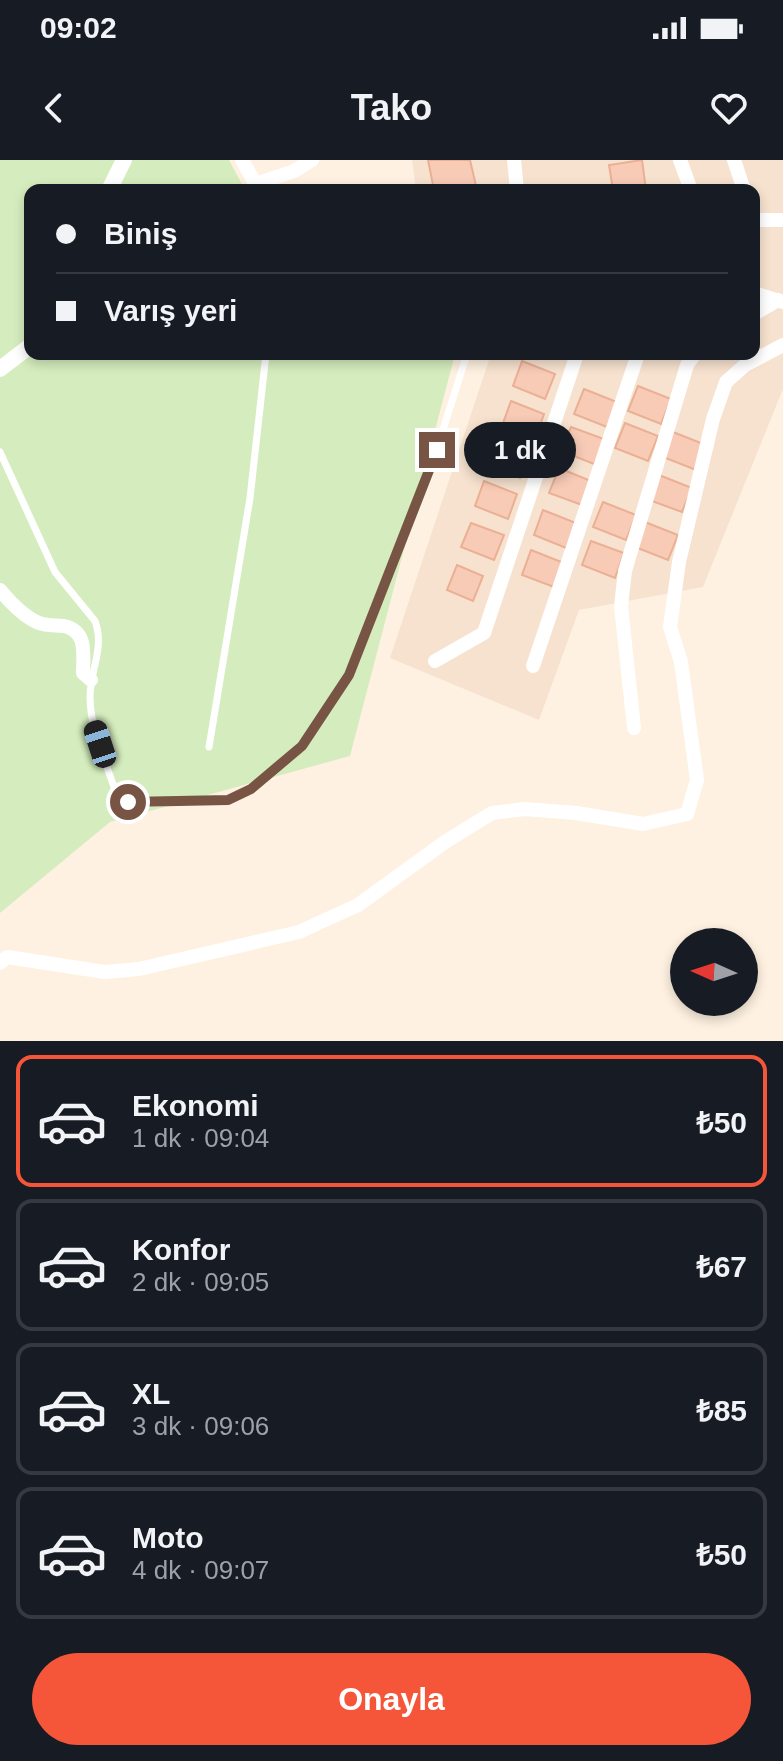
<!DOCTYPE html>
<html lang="tr">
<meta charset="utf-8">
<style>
body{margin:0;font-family:Helvetica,sans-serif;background:#242831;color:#f1f3f6;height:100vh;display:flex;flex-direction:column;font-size:30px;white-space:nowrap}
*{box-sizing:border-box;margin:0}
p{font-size:26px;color:#9ea1a6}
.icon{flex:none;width:44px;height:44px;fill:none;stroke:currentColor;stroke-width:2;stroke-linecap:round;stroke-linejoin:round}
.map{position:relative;height:881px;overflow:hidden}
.details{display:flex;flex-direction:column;background:#171b24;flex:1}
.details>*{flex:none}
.top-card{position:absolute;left:24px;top:24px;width:736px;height:176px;border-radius:16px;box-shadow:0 4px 12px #0003;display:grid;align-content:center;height:176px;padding:0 32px;background:#171b24}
.needle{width:52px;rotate:273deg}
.controls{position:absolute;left:670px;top:768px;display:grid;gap:16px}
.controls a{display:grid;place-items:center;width:88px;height:88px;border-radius:50%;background:#171b24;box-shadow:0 4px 12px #0003;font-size:40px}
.end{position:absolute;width:36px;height:36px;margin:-18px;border:10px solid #785445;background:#fff;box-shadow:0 0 0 4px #fff}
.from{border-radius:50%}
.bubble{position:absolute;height:56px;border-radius:28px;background:#171b24;box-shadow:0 4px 12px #0003;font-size:26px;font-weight:700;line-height:56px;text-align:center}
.car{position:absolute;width:24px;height:48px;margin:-24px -12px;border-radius:10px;box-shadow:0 0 6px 2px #0007;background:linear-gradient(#222 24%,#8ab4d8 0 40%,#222 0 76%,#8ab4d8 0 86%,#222 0)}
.top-card b{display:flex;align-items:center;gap:28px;height:76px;font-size:30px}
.top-card b+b{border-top:2px solid #363941}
.top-card i{width:20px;height:20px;background:#f1f3f6}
ul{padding:14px 0 0;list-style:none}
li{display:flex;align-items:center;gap:24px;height:132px;margin:0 16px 12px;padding:0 16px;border:4px solid #363941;border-radius:16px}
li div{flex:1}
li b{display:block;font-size:30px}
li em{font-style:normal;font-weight:700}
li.active{border-color:#f55639}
li>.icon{width:72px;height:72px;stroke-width:1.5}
.button{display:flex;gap:16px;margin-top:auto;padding:16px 32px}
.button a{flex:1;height:92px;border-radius:48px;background:#f55639;color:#fff;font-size:32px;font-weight:700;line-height:92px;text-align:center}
.status{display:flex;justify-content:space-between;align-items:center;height:56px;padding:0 40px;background:#171b24;direction:ltr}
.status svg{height:22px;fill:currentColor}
header{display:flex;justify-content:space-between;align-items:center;height:104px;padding:0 32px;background:#171b24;font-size:36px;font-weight:700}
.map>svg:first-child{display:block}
.residential{fill:#f7e2cf}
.green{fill:#d5edbe}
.building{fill:#f7cbb6;stroke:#ebaf94;stroke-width:2}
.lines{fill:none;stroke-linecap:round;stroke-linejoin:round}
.service{stroke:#fff;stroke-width:7}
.minor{stroke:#fff;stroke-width:14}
.tertiary{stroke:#fff;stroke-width:16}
.route{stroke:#785445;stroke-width:10}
</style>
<div class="status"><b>09:02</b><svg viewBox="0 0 49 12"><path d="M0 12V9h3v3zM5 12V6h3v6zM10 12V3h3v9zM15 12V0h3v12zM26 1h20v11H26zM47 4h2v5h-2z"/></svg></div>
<header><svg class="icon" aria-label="back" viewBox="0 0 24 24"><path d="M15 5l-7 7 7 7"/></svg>Tako<svg class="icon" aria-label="heart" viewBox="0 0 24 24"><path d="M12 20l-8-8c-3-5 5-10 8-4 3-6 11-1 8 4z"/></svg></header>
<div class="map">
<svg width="783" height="881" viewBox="0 0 783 881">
<rect width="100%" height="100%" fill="#fef1e1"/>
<polygon class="residential" points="412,0 783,0 783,229 703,427 579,450 539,560 390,498 491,194 754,194 754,30 416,30"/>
<polygon class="green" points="0,0 229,0 245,30 30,30 30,194 455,194 350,596 110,662 0,753"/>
<g class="building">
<polygon points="428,0 470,0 477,30 434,30"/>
<polygon points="642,0 646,30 613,30 609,5"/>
<polygon points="522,201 555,214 545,239 513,226"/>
<polygon points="638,226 671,239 661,264 628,251"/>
<polygon points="584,229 617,242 607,267 574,254"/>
<polygon points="511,241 544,254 535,279 502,266"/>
<polygon points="625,263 658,276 648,301 615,288"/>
<polygon points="571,267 604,279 594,304 561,291"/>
<polygon points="673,272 706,285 696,310 663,297"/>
<polygon points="496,280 529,293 520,318 487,305"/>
<polygon points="559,308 591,321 582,345 549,333"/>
<polygon points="659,315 692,328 682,352 649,340"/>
<polygon points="484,321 517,334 508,359 475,346"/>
<polygon points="603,342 636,355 626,380 593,367"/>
<polygon points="543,350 576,363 566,388 534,375"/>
<polygon points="645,362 678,375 668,400 635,387"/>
<polygon points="471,363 504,375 494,400 461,387"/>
<polygon points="591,381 624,393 615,418 582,405"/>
<polygon points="531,390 564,403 554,427 522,415"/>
<polygon points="457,405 483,416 473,441 447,430"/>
</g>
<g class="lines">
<g class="service">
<path d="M0,292L55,412L95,461C105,488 90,510 90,537C90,568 105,600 115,630L123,640L133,644L228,640L251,629L302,586L349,515L428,317L467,194"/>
<polyline points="209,587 250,338 266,194"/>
</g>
<g class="minor">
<polyline points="242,0 259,30"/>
<polyline points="514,0 517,30"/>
<polyline points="680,0 691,30"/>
<polyline points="734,0 744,30"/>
<polyline points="256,24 294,11 312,0"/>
<polyline points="754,60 783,60"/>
<polyline points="754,133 783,142"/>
<polyline points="754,154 778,140"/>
<path d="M0,430C10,442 24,457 39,463C47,466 55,465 64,466C88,471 83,495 83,513L91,520"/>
<polyline points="435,501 484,473 577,194"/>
<polyline points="533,506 638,194"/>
<polyline points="634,568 621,446 625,411 687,205 695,194"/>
<polyline points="0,803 7,797 105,812 139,809 299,772 358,745 445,682 492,653 525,649 576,653 643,664 687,654 697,620 681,502 670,467 679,402 713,259 726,222 745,205 783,185"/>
</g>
<g class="tertiary">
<polyline points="109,30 124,0"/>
<polyline points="0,209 30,186"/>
</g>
</g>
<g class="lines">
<polyline class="route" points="128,642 228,640 251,629 302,586 349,515 437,290"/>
</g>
</svg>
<div class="controls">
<a><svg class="needle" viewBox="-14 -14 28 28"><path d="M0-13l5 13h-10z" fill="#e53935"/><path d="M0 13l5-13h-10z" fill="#9ea1a6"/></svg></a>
</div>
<i class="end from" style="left:128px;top:642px"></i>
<i class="end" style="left:437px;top:290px"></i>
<div class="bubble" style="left:464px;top:262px;width:112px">1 dk</div>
<i class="car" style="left:100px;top:584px;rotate:342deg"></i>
<div class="top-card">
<b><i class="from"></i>Biniş</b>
<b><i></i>Varış yeri</b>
</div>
</div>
<section class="details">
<ul>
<li class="active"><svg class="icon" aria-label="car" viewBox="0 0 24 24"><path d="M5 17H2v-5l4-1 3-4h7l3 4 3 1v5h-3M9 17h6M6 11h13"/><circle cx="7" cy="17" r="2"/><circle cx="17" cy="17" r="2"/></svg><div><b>Ekonomi</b><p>1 dk · 09:04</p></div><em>₺50</em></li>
<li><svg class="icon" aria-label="car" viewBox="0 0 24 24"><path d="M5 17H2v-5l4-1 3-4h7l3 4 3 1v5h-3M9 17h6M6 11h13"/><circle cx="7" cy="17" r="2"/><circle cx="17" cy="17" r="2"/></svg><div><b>Konfor</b><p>2 dk · 09:05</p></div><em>₺67</em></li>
<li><svg class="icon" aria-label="car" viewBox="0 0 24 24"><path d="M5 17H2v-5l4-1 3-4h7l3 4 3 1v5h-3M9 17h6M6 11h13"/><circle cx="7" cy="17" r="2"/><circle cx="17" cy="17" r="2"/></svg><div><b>XL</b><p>3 dk · 09:06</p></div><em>₺85</em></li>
<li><svg class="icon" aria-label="car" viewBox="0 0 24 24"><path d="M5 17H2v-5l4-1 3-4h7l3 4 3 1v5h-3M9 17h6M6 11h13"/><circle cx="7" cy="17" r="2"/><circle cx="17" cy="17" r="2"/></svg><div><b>Moto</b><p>4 dk · 09:07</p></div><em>₺50</em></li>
</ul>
<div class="button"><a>Onayla</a></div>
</section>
